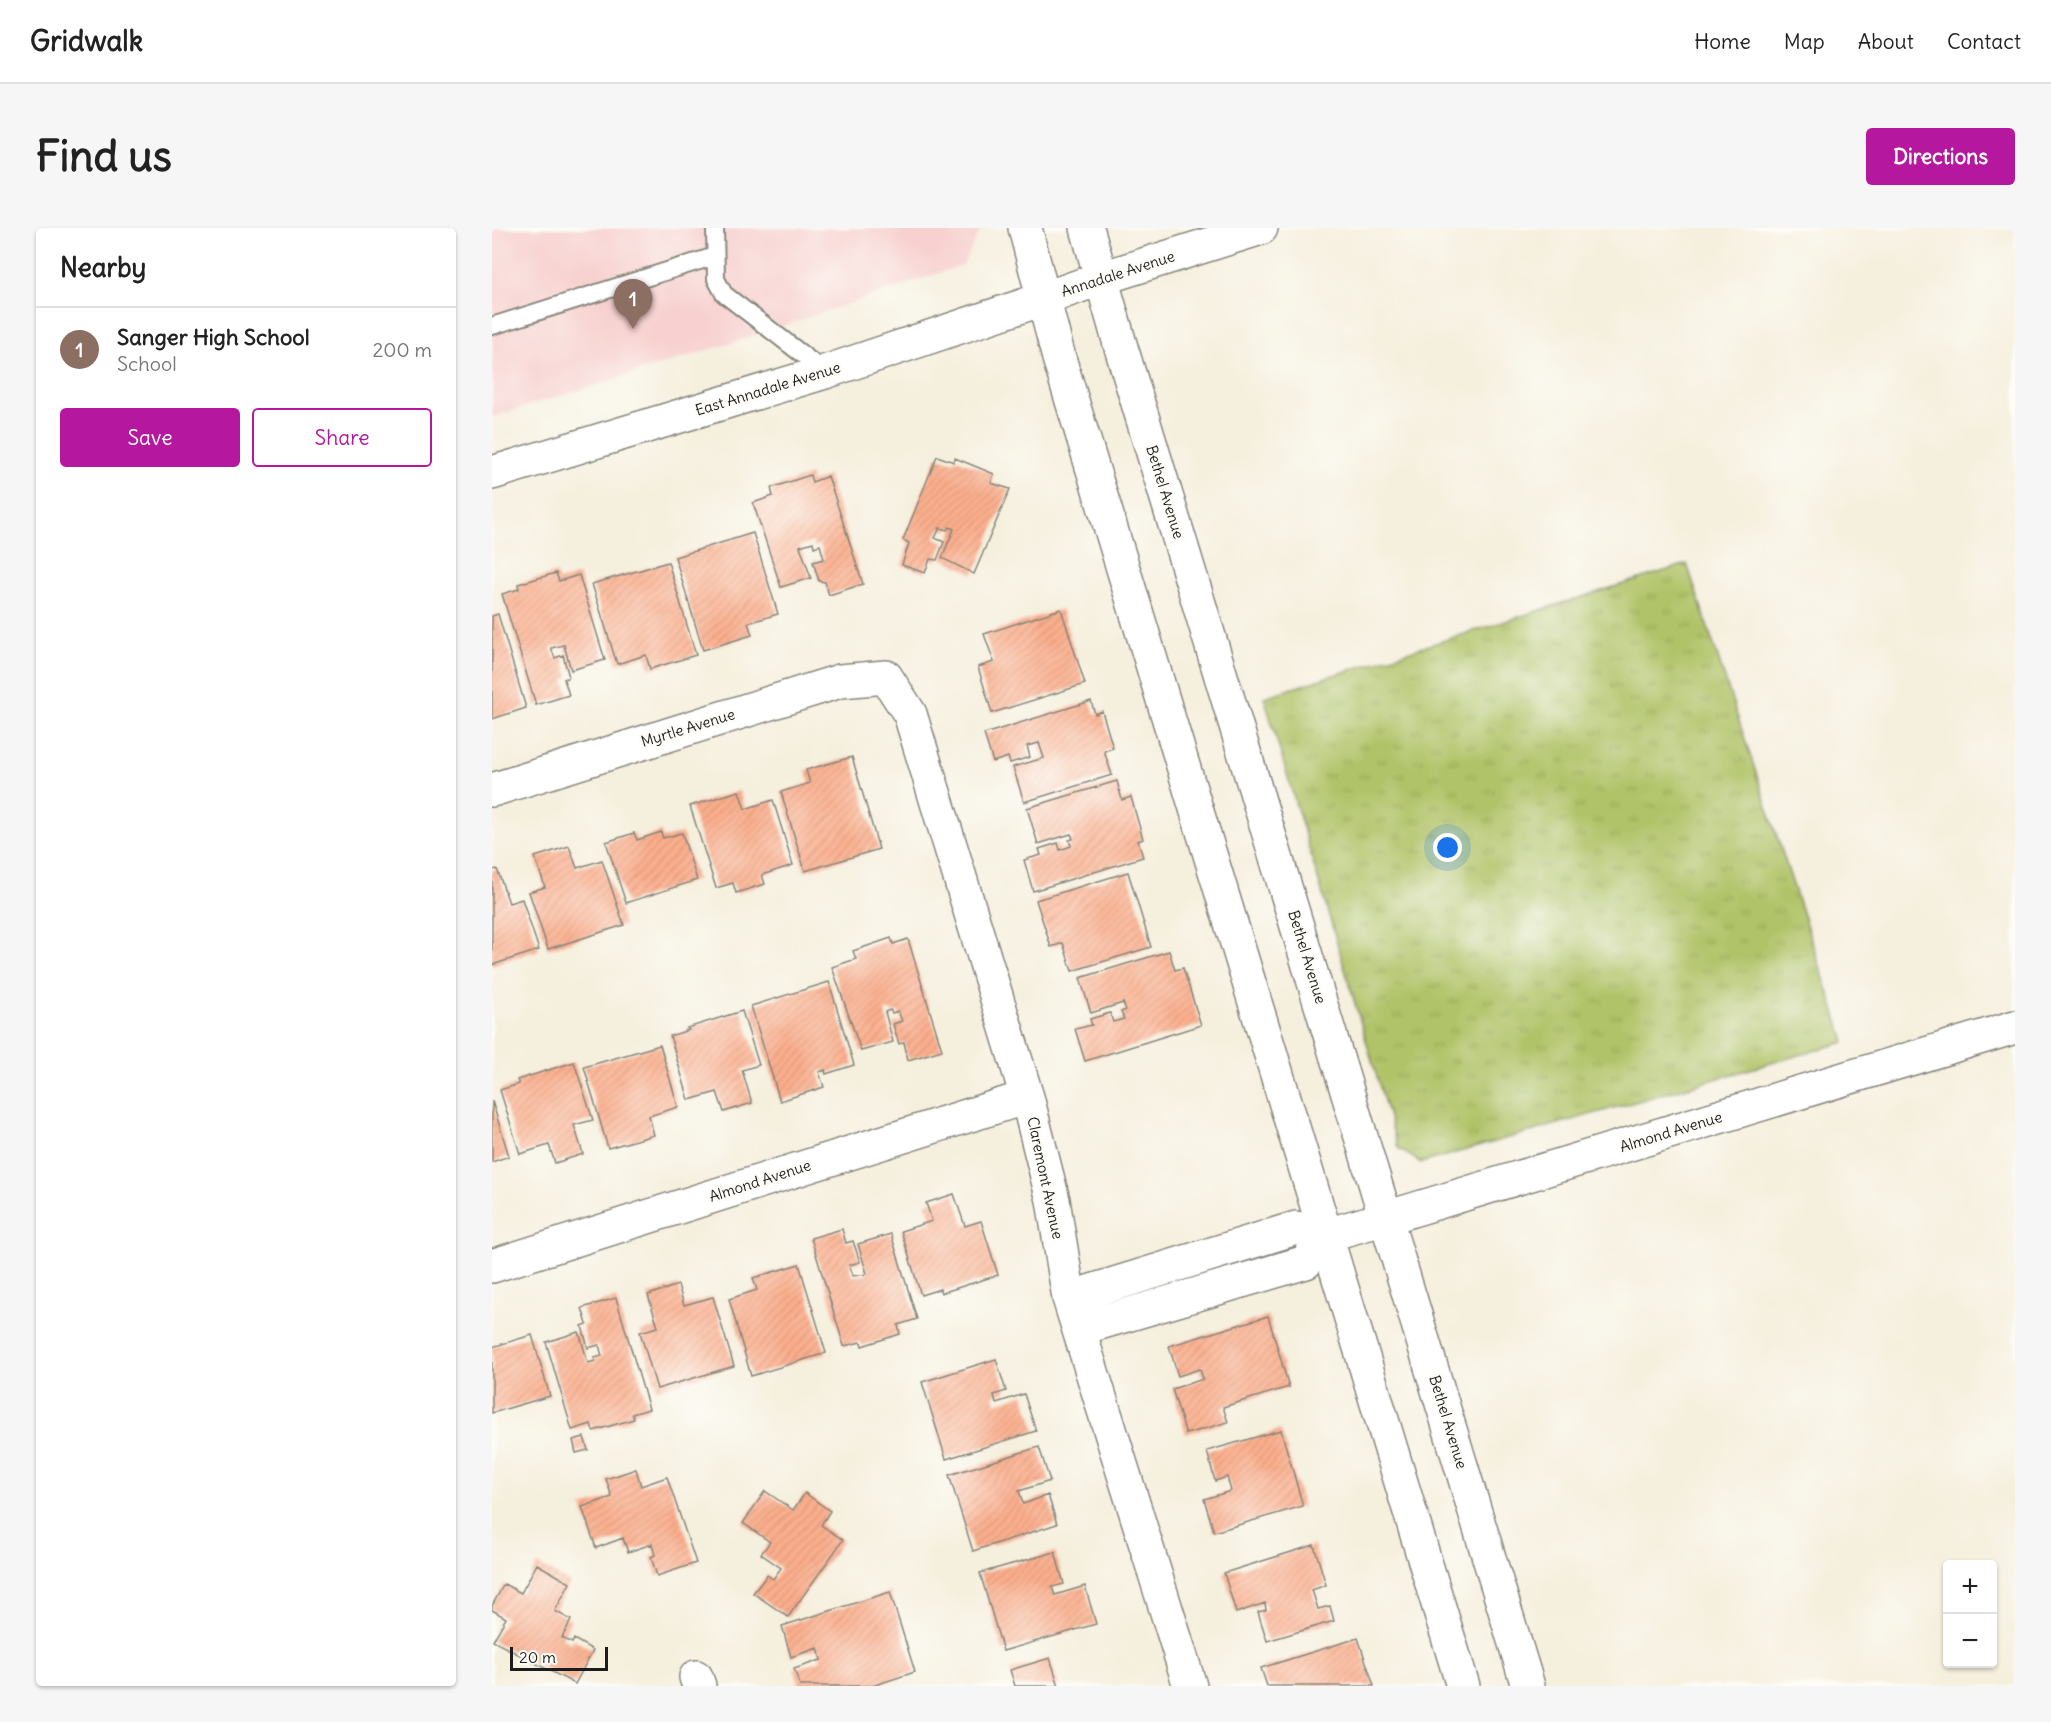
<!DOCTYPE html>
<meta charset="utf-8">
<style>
:root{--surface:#fff;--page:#f6f6f6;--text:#222;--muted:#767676;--line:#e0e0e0;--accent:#b5179e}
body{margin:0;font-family:Delius,sans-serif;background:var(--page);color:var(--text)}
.controls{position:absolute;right:18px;bottom:18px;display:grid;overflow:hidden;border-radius:6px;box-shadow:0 2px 4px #0004}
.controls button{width:54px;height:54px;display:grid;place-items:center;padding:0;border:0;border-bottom:2px solid var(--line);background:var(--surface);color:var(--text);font:30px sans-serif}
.scale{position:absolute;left:18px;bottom:15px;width:98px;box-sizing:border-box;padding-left:6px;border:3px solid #1c1c1c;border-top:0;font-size:16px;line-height:21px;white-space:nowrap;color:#1c1c1c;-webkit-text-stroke:4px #fdfcf7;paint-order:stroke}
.you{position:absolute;left:956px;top:620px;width:21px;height:21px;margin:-15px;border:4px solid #fff;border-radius:50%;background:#1a73e8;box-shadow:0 0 0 9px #1a73e833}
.badge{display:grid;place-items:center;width:39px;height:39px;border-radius:50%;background:var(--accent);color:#fff;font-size:20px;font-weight:700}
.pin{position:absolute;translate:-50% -50px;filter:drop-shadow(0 2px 3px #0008)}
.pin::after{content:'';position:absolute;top:32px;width:21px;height:18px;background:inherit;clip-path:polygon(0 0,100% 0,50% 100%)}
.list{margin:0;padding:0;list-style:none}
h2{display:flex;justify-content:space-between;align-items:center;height:78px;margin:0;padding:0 24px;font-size:26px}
h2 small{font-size:20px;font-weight:400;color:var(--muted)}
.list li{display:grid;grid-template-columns:39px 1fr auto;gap:18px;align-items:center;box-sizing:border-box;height:84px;padding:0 24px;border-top:2px solid var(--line)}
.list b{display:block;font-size:22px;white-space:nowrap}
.list p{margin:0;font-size:20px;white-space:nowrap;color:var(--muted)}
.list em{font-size:20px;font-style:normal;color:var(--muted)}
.actions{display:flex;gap:12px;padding:18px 24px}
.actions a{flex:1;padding:14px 0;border:2px solid var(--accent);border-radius:6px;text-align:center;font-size:21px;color:var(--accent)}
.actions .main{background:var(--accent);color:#fff}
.map{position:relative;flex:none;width:1523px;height:1458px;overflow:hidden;border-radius:6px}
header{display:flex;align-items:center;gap:36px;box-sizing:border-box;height:84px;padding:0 30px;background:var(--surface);border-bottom:2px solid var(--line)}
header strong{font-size:28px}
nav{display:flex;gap:33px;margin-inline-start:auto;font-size:21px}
.intro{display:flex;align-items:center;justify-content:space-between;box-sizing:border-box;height:144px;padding:0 36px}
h1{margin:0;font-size:42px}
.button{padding:15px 27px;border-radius:6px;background:var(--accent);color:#fff;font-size:21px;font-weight:700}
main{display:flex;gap:36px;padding:0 36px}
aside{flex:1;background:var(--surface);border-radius:6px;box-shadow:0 2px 4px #0004}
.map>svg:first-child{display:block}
.built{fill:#f7d0cf}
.grass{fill:url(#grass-tufts);stroke:#667042;stroke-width:1.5}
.building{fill:url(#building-hatch)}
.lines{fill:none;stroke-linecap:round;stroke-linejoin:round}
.service-casing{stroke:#88867c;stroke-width:20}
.minor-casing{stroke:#88867c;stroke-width:36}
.secondary-casing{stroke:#88867c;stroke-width:36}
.service{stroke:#fff;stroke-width:16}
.minor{stroke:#fff;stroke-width:33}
.secondary{stroke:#fff;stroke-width:33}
.labels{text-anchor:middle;stroke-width:6;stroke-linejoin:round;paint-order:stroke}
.street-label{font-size:15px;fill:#1c1c1c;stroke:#fdfcf7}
</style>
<header>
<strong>Gridwalk</strong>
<nav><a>Home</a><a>Map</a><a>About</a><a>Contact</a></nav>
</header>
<div class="intro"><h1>Find us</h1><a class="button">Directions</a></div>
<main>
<aside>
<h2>Nearby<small></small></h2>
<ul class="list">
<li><span class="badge" style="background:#8d6e63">1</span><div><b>Sanger High School</b><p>School</p></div><em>200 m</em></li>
</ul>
<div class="actions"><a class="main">Save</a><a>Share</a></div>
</aside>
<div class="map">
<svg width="1523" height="1458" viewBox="0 0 1523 1458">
<defs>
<pattern id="grass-tufts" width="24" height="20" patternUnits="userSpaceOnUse" patternTransform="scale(1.5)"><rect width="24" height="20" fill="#b0c367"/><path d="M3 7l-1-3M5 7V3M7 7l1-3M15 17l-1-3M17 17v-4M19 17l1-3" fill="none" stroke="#97a759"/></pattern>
<pattern id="building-hatch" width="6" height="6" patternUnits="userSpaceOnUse" patternTransform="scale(1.5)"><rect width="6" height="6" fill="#fcaf8d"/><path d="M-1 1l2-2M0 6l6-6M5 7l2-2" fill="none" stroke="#d79679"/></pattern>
</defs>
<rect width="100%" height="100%" fill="#fdfcf7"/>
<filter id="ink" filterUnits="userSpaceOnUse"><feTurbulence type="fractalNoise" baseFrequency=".0167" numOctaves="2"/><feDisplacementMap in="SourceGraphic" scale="12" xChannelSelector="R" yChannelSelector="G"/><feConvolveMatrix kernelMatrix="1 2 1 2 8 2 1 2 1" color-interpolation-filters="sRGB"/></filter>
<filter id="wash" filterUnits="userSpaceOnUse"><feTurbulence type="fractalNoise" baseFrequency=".008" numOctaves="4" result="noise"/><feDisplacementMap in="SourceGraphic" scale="24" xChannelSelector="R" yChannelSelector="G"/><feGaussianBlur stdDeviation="1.35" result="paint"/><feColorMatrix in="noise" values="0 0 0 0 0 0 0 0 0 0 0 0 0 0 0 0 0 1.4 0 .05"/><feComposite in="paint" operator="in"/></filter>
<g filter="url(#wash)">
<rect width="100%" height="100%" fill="#f5efdd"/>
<path class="built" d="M0 0H489L471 37 249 112 0 189Z"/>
<path class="grass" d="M1195 336 1353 814 929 935 906 920 772 469Z"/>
<g id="blocks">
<path class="building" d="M445 228 462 234 463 230 502 246 499 255 518 261 482 346 450 330 462 301 457 299 455 302 448 300 443 310 452 314 445 332 438 331 433 345 410 337 417 315 411 312Z
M318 247 320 254 336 248 371 356 337 367 333 354 327 353 321 334 332 331 328 317 322 319 321 314 308 318 319 350 289 359 261 275 281 268 279 260Z
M261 305 286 386 256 395 260 407 211 422 183 329Z
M176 334 204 427 158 441 154 427 125 436 100 356Z
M64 345 67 353 87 347 113 432 79 442 72 417 59 420 63 430 71 427 77 449 72 451 77 467 44 477 10 366 27 361 26 356Z
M569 381 593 456 500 485 486 439 502 434 492 406Z
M6 386 34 480 0 491V388Z
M599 473 603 486 610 483 621 520 612 523 620 547 532 574 521 539 552 530 547 515 535 518 538 529 518 535 516 529 501 534 492 506Z
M360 529 387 621 313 643 289 564 318 555 314 542Z
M625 553 630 572 639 569 651 611 646 613 651 629 541 663 532 632 549 627 547 621 566 615 568 622 579 618 577 612 581 611 579 606 546 616 535 580Z
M247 563 253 581 281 572 301 637 270 647 273 656 244 665 241 655 224 660 198 578Z
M169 604 171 610 190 605 205 652 134 675 114 614 142 605 145 612Z
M77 618 85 640 110 632 132 697 56 721 37 664 53 659 43 629Z
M5 641 17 675 30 671 47 722 0 737V642Z
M636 644 659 719 580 743 571 715 559 719 544 672Z
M399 710 401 716 416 711 450 822 416 832 412 814 407 816 401 796 410 793 406 783 400 785 398 782 393 784 401 814 369 823 340 739 364 731 361 723Z
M677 723 683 742 691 740 709 797 593 833 583 801 600 797 598 791 618 785 621 794 632 791 629 784 634 782 631 775 599 785 588 750Z
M337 754 362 837 334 846 333 842 327 844 332 859 288 873 259 778Z
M250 783 267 837 250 842 260 875 232 884 225 864 197 872 178 808 197 802 195 800Z
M168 817 186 879 157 888 162 907 116 920 92 839Z
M82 834 101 892 82 897 91 926 63 935 57 917 28 926 8 862 27 856 25 852Z
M0 873 17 928 0 934Z
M462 966 473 998 489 993 506 1047 449 1065 448 1061 429 1067 409 1003 440 993 434 975Z
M350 1001 354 1015 361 1013 368 1034 357 1037 361 1048 375 1046 366 1016 399 1006 425 1091 406 1097 408 1106 370 1118 369 1114 352 1118 319 1010Z
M307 1036 334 1125 259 1148 237 1071 265 1062 261 1050Z
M186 1057 192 1077 221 1069 242 1138 165 1161 148 1104 166 1099 156 1067Z
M124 1070 157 1181 140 1186 142 1191 101 1203 99 1196 80 1202 54 1114 87 1104 96 1135 103 1133 102 1130 110 1128 107 1117 96 1120 90 1098 95 1096 90 1080Z
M776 1088 797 1159 731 1179 736 1194 694 1206 680 1161 711 1151 708 1141 686 1148 677 1118Z
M40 1107 58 1168 0 1185V1119Z
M504 1131 514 1163 502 1167 504 1175 532 1166 544 1203 454 1231 430 1154Z
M789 1202 811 1278 722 1304 712 1271 739 1263 735 1249 723 1253 715 1223Z
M92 1209 96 1222 84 1225 81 1212Z
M547 1219 558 1253 527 1263 531 1276 556 1267 565 1296 481 1323 457 1247Z
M144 1241 149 1258 175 1249 204 1335 165 1348 159 1329 163 1327 160 1316 136 1324 131 1310 104 1320 90 1279 120 1269 114 1251Z
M273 1263 301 1282 313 1265 338 1283 329 1297 351 1312 296 1389 261 1365 275 1347 281 1351 289 1340 269 1326 278 1314 251 1295Z
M822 1317 834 1357 820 1362 826 1381 838 1378 842 1393 775 1413 766 1384 774 1382 773 1375 744 1385 732 1345Z
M563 1324 572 1356 560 1359 563 1367 593 1358 604 1396 511 1423 488 1345Z
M45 1336 78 1355 63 1383 79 1392 70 1410 80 1415 82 1411 101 1422 83 1456 1 1413 14 1390 0 1382V1378L12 1356 29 1365Z
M398 1364 423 1444 380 1458H308L302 1441 329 1432 326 1420 299 1429 290 1398Z
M866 1410 882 1458H775L769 1440Z
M558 1430 567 1458H523L518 1442Z"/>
</g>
</g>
<g filter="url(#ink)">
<use href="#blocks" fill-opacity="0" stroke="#88867c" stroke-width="1.5"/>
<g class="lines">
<g class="service-casing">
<path id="service" d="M223 0 224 51 232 66 333 144
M0 98 223 28"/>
</g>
<g class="minor-casing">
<path id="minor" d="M0 245 333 144 551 71 610 50 769 0
M0 562 348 453 394 449 418 486 535 869 561 972 577 1070 698 1458
M0 1038 535 869
M577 1070 804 1000 834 1007 894 990 1523 799
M587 1101 814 1034 834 1007
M204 1449 207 1458"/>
</g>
<g class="secondary-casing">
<path id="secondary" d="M533 0 567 130 971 1458
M595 0 628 116 1036 1458"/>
</g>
<use href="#service" class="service"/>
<use href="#minor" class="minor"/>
<use href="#secondary" class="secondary"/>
</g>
</g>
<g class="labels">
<g class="street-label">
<text transform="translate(626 46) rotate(-18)" y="5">Annadale Avenue</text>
<text transform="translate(276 161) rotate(-17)" y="5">East Annadale Avenue</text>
<text transform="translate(673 264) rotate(73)" y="5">Bethel Avenue</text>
<text transform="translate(196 500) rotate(-17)" y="5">Myrtle Avenue</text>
<text transform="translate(815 729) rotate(73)" y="5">Bethel Avenue</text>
<text transform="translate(1179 904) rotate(-17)" y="5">Almond Avenue</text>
<text transform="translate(553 950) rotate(78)" y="5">Claremont Avenue</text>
<text transform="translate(268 953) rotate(-18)" y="5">Almond Avenue</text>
<text transform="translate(956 1194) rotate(73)" y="5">Bethel Avenue</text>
</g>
</g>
</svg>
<div class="controls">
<button>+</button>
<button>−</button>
</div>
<div class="scale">20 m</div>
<div class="you"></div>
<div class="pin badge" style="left:141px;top:101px;background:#8d6e63">1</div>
</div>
</main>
